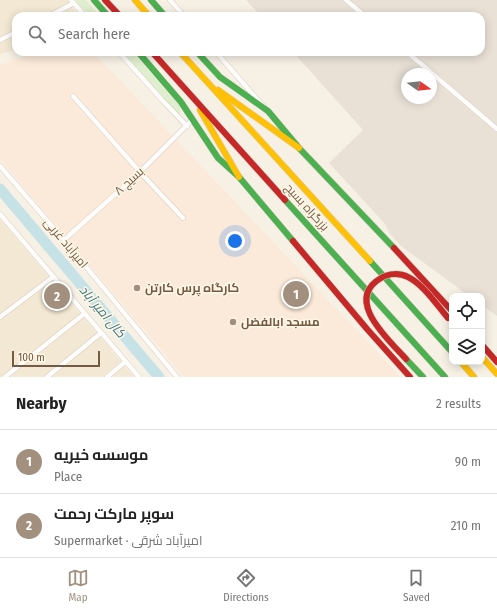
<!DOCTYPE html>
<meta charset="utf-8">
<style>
:root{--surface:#fff;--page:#f6f6f6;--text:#222;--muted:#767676;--line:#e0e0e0;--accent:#a28f7d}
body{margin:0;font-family:"Fira Sans Condensed",Cairo,sans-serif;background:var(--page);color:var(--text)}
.controls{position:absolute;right:12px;bottom:12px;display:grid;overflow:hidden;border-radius:8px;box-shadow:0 2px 10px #0003}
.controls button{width:36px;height:36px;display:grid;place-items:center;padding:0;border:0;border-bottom:1px solid var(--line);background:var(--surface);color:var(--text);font:20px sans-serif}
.compass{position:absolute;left:401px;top:68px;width:36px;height:36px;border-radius:50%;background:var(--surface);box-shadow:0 2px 10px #0003;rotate:104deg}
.scale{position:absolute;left:12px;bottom:10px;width:88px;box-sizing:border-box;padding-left:4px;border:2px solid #745a45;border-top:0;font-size:11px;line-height:14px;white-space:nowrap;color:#745a45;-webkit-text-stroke:3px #fff7e5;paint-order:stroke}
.you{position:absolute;left:235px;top:241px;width:14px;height:14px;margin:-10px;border:3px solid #fff;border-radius:50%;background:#1a73e8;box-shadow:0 0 0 6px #1a73e833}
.badge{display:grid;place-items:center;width:26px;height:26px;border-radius:50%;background:var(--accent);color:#fff;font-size:13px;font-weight:700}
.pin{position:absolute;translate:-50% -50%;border:2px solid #fff;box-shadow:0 1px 4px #0006}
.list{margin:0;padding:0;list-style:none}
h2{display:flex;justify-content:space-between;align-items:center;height:52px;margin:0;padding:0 16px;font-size:17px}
h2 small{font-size:13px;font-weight:400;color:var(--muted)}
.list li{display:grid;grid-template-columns:26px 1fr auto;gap:12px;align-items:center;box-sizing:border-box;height:64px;padding:0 16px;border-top:1px solid var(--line)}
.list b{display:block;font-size:15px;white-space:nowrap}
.list p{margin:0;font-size:13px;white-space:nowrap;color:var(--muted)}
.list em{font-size:13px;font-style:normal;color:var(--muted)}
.icon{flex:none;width:22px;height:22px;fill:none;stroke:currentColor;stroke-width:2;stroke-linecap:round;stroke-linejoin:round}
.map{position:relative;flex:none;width:497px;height:377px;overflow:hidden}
.search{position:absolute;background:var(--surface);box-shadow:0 2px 10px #0003;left:12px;right:12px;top:12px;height:44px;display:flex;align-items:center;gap:10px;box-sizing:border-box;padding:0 14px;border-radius:12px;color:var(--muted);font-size:15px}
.sheet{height:180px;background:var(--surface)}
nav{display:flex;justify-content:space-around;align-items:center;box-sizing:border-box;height:56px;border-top:1px solid var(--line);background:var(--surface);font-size:11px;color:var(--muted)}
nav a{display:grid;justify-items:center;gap:2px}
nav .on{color:var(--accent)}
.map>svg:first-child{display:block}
.residential{fill:#f3e8d4}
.commercial{fill:#fbe9d9}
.industrial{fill:#e9e1d6;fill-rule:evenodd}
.green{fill:#dfeece}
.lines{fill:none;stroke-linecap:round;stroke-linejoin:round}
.river{stroke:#c7e2e7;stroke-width:11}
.street-casing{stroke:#d6ccc1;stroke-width:5.5}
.fast-casing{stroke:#d6cdc2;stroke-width:7}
.slow-casing{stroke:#d6cdc2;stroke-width:7}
.jam-casing{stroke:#d6cdc2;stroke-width:7}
.street{stroke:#fefdfb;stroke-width:4.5}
.fast{stroke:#4caf50;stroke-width:6}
.slow{stroke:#ffc107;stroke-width:6}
.jam{stroke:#c62828;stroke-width:6}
.jam-bridge-casing{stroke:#d6cdc2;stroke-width:7;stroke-linecap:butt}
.jam-bridge{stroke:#c62828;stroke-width:6}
.poi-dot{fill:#a28f7d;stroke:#fff7e5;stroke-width:1.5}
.labels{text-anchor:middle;stroke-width:3;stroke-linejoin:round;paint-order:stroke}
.street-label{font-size:12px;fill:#745a45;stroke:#fff7e5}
.poi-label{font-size:12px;font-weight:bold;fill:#745a45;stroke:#fff7e5;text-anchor:start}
.water-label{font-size:13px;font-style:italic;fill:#3d778a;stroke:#fff7e5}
</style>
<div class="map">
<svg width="497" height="377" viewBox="0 0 497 377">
<rect width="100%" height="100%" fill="#f7f1e5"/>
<path class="residential" d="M0 0H67L78 16H16V50L0 54Z
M0 219 134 377H0Z"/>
<path class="commercial" d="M37 52H93L401 377H184L0 159V65Z"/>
<path class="industrial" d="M246 0H497V316L482 305V296H469L401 246 390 234 385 224 329 163 363 130 293 52H481V16H261ZM407 74H431V98H407Z"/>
<path class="green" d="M75 0H86L100 16H90Z
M122 52H132L178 104 180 107V116Z"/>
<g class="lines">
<path class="river" d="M0 189 159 377"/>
<g class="street-casing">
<path id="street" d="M71 0 85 16
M170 0 184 16
M346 0 365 16
M49 16 74 3
M0 40 16 32
M119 52 162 100 187 126
M216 52 264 107
M407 52 497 129
M73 96 140 172 183 218
M0 166 64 240 177 377
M0 214 139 377
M64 240 140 172 192 120
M0 317 53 277
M5 377 84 314
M47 377 101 333
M107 377 125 362"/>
</g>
<g class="fast-casing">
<path id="fast" d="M94 0 108 16
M151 0 165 16
M138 52 181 102 218 158 239 177 293 241
M197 52 220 77 268 111 299 148 394 248
M285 200 445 377
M370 261 452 352
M406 359 423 377"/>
</g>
<g class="slow-casing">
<path id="slow" d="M135 0 149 16
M180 52 370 261
M218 90 299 148
M200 110 239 177
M482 357 497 374
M461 362 474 377"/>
</g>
<g class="jam-casing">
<path id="jam" d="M105 0 120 16
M152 52 285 200
M293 241 367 329 410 377
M394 248 452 311
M482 345 497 362"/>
</g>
<use href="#street" class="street"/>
<use href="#fast" class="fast"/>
<use href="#slow" class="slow"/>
<use href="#jam" class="jam"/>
<g class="jam-bridge-casing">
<path id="jam-bridge" d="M406 359C389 340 343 300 381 278 389 273 400 273 408 277 424 285 436 304 448 318"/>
</g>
<use href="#jam-bridge" class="jam-bridge"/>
</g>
<g class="poi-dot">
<circle cx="137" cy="288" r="4"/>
<circle cx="233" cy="322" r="4"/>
</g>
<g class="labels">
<g class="street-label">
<text transform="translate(129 181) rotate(-42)" y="4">بسیج ۸</text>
<text transform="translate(307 207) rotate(48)" y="4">بزرگراه بسیج</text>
<text transform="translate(66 243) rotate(50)" y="4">امیرآباد غربی</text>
</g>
<g class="poi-label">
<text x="145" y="292">کارگاه پرس کارتن</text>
<text x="241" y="326">مسجد ابالفضل</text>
</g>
<g class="water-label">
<text transform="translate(103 311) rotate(50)" y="5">کال امیر آباد</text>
</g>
</g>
</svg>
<div class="controls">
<button><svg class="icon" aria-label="locate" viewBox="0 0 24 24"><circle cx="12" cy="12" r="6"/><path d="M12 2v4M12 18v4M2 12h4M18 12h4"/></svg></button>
<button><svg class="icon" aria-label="layers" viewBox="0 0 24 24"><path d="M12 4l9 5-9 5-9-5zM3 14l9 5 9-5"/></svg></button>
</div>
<svg class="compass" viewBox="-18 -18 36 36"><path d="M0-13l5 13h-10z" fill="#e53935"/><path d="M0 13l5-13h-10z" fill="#767676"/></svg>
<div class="scale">100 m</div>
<div class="you"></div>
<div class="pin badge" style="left:296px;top:294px">1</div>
<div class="pin badge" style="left:57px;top:296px">2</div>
<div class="search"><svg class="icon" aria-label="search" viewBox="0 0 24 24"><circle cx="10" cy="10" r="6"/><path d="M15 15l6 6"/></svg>Search here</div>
</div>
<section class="sheet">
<h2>Nearby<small>2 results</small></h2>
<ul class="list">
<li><span class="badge">1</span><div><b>موسسه خیریه</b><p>Place</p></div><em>90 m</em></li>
<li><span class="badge">2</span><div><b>سوپر مارکت رحمت</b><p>Supermarket · امیرآباد شرقی</p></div><em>210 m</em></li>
</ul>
</section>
<nav>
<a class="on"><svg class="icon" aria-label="map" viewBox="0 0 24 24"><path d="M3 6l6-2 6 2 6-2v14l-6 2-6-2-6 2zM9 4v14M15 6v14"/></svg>Map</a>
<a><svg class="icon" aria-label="directions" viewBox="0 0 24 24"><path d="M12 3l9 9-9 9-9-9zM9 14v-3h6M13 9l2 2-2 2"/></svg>Directions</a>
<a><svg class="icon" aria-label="saved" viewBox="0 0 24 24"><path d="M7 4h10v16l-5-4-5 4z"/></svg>Saved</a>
</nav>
